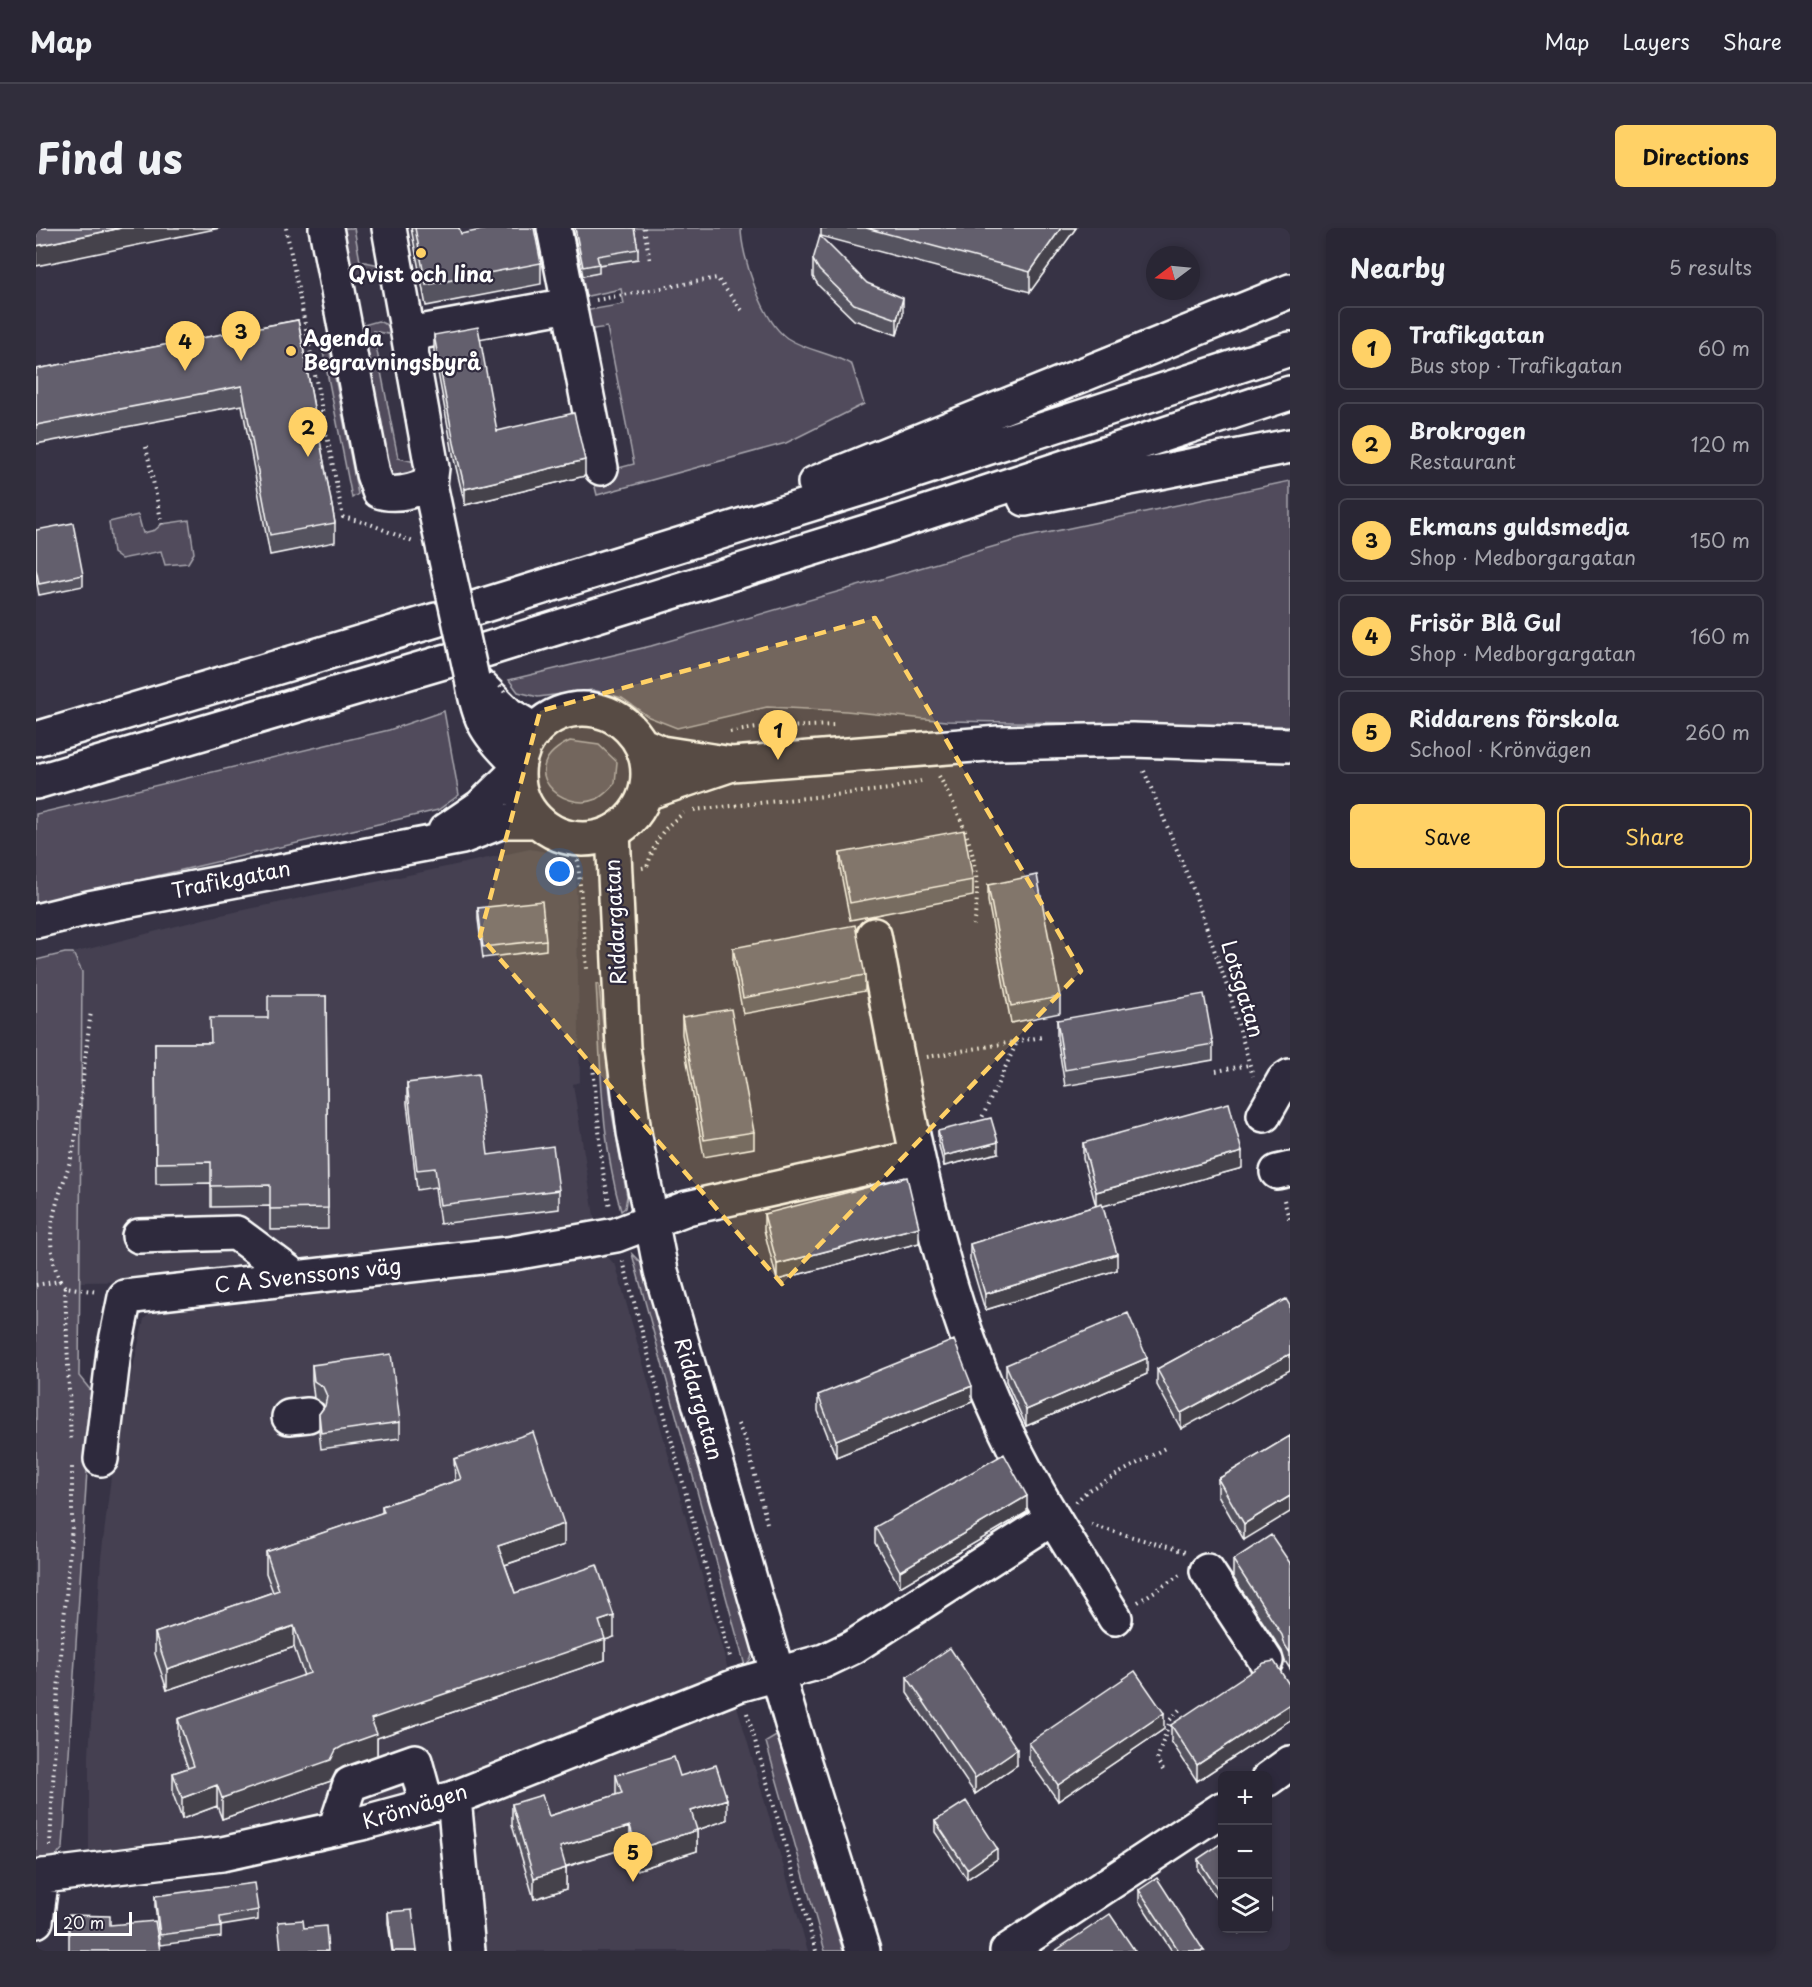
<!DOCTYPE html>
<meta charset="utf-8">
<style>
:root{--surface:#292634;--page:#312e3c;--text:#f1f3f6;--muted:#a5a5ac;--line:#45434f;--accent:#ffd166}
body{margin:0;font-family:"Playpen Sans",sans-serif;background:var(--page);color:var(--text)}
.controls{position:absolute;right:18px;bottom:18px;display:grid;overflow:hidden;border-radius:9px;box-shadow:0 3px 9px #0003}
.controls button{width:54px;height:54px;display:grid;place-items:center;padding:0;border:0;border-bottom:2px solid var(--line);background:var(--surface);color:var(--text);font:30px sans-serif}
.compass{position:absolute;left:1110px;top:18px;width:54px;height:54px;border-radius:50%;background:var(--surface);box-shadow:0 3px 9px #0003;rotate:254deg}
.scale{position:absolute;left:18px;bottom:15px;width:78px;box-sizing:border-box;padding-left:6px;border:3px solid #fff;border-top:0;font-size:16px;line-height:21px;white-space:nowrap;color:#fff;-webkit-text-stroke:4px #2f2a3d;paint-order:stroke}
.you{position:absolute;left:524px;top:644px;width:21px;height:21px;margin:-15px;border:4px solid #fff;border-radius:50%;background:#1a73e8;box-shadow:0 0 0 9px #1a73e833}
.badge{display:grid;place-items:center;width:39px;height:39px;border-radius:50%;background:var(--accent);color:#111;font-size:20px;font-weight:700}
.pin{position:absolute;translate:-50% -50px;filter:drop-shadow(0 2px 3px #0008)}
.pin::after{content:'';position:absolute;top:32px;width:21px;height:18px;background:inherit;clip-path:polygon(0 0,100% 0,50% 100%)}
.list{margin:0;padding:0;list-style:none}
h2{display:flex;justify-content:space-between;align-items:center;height:78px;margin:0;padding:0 24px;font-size:26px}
h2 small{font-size:20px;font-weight:400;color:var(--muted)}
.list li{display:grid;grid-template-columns:39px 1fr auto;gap:18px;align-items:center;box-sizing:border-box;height:84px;margin:0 12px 12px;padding:0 12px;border:2px solid var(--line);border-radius:9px}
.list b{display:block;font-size:22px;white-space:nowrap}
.list p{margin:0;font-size:20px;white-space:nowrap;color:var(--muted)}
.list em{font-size:20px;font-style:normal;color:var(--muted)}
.actions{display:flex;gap:12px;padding:18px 24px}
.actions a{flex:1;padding:14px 0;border:2px solid var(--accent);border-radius:9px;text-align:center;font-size:21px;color:var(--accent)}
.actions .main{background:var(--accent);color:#111}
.icon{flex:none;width:33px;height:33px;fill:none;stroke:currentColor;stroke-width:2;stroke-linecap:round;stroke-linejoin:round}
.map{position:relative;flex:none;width:1254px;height:1723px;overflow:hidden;border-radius:9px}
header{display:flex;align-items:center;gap:36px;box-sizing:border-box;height:84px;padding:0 30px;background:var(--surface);border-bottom:2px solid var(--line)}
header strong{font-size:28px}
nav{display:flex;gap:33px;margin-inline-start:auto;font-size:21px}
.intro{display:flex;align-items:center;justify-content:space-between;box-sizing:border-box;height:144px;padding:0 36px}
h1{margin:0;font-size:42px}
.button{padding:15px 27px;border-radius:9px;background:var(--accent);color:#111;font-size:21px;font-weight:700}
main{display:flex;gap:36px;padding:0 36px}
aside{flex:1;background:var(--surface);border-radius:9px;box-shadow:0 3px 9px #0003}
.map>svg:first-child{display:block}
.built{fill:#444051}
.green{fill:#514c5c;stroke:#a8a6ae;stroke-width:1.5}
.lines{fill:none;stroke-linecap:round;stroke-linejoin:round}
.minor-casing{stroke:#fff;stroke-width:38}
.major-casing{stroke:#fff;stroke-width:38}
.highway-casing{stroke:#fff;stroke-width:38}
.path{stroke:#fff;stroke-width:4;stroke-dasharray:1.5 4.5;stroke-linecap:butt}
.minor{stroke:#2f2a3d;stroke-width:33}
.major{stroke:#2f2a3d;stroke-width:33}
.highway{stroke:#2f2a3d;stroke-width:33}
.minor-bridge-casing{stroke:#fff;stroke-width:38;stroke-linecap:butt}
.path-bridge{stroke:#fff;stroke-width:4;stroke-dasharray:1.5 4.5;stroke-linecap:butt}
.minor-bridge{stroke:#2f2a3d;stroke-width:33}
.wall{fill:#55525e;stroke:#fff;stroke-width:1.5}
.shaded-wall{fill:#45424c;stroke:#fff;stroke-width:1.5}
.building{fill:#635f6d;stroke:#fff;stroke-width:1.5}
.marked{fill:#ffd166;fill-opacity:0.2;stroke:#ffd166;stroke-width:4.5;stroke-dasharray:12 8;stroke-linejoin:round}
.poi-dot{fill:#ffd166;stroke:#2f2a3d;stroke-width:2}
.labels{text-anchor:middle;stroke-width:4.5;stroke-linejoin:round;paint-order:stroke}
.poi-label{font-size:21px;font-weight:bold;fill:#fff;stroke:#2f2a3d}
.street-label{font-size:21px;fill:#fff;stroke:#2f2a3d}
</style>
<header>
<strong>Map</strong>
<nav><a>Map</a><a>Layers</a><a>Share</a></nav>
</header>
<div class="intro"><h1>Find us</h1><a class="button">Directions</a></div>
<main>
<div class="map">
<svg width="1254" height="1723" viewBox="0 0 1254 1723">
<rect width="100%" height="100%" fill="#373345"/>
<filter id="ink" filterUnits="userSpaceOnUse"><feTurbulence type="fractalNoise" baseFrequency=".0167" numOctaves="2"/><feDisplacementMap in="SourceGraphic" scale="12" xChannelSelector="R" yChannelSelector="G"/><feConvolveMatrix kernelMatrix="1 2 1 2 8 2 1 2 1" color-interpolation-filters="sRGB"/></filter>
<g filter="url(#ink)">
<path class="built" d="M494 621 517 625 530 631 540 643 544 854 537 856 560 1000 141 1053 44 1054 46 744 37 725 171 690Z
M570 1027 580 1038 694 1449 470 1543 186 1618 53 1628V1527L65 1330 78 1224 108 1091 119 1080Z
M699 1471 772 1723H447L436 1593 448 1576Z"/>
<path class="green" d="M305 0H318L324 33 344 37C338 49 329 52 316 49L312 42Z
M554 0H705C705 28 727 94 751 110 771 123 796 125 816 137L828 176 750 215 561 267 556 247 598 236 571 99 551 102 548 83 588 76 585 61 547 69 543 49 563 45Z
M342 93 356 99 357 107 337 103 362 230 383 235C376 245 371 248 359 248L351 242 324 98Z
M285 114H292L322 266 316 270Z
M1254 253V498L910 493 810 483 731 479 641 500 613 489 586 470 557 462 502 469 482 464 473 452 615 418 987 310Z
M102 287 107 305 119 302 126 296 153 292 158 325 152 335 129 337 125 323 85 331 77 325 73 294Z
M408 483 423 567 402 582 0 676V586L353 502Z
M534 513 563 517 581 534 579 555C574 561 568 567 561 571 527 586 476 540 534 513Z
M29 725H37L46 744 43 1148 56 1164 27 1620 17 1632 0 1634V732Z
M560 756 563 757 576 885 591 968 589 980 585 983C564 911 565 831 560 756Z
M596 1026 608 1038 718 1418 715 1431 709 1438Z
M742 1507 744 1509 807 1723H789L730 1514Z"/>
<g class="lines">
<g class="minor-casing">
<path id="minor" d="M290 0 337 246 343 263C359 269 378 263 394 256L408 323
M353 0 396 240 394 256
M518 0 565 240
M373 106 533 77
M436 450C443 495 451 504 482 536
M436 450 472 486 498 502
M577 604 587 819 598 904 625 1043 756 1496 827 1723
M838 707C869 866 893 1028 958 1177 990 1252 1036 1320 1079 1390
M1228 887 1248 852 1254 848
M1241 944 1254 941
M103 1008 200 1005 259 1049
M253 1189 272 1187
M65 1231 78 1123 89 1069 472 1026 580 1007 651 980 881 929
M1171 1343 1230 1433
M1232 1551 1254 1535
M418 1570 432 1723
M299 1601 314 1556 379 1533 391 1577
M0 1649 186 1626 326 1595 418 1570 702 1457 788 1433 817 1419 1017 1290
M0 1693 6 1648
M971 1723 1186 1581"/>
</g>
<g class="major-casing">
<path id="major" d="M482 546a65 65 0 1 1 130 0a65 65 0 1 1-130 0Z
M605 516 625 525 696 536 963 515 1096 512 1254 517
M610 565 693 537
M409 603 444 579 481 543
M0 693 53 680 426 609 467 593H502"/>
</g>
<g class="highway-casing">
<path id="highway" d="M779 255 1254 63
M989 271 1254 218
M439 380 843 255 1254 121
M449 422 849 298 1254 165
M0 511 400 392
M0 554 411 433"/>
</g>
<path class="path" d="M250 0 307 289 334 296 377 314
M608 0 614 33
M560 72 681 50 708 85
M110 219 126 296
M514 477 554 474 593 490
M694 504 721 500 800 497
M1108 543 1156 658 1193 764 1217 848
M903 548C929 595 950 643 937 697
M658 582 854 561 885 553
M519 614 534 620 542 633 551 741
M606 640 611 639C620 612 624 602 648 585
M891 829 1006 809
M557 838 567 944 574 979
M1180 843 1213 837
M944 894 981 814
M1248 972 1254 994
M587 1033 694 1429
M24 1053C0 995 31 963 40 907 46 867 49 825 55 784
M0 1057 24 1053 29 1059 62 1064
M29 1059 35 1214
M702 1196 711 1216 731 1295
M1040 1274 1051 1263 1131 1219
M1055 1297 1149 1324
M1102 1374 1144 1347
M711 1485 780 1723
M1127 1542 1121 1532 1134 1492 1144 1481
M14 1618 21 1474 36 1298V1239"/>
<use href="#minor" class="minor"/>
<use href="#major" class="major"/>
<use href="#highway" class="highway"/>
<g class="minor-bridge-casing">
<path id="minor-bridge" d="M408 323 436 450"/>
</g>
<path class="path-bridge" d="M464 458 470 466"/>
<use href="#minor-bridge" class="minor-bridge"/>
</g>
<path class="wall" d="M375 0H423L425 6 505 35V56L390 78Z
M537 0H598L602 21V31L563 37V45L547 48Z
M785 0H1040L994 64 785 8Z
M777 32 867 86 861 107 818 92 783 58 777 49Z
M262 92 299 295V314L234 327 206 177 0 216V141Z
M398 107 461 203 549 248 429 277 418 231 398 123Z
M0 302 47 347V358L3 367 0 351Z
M804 625 937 652V668L814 692 804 641Z
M952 657 1024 769V785L975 795 952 673Z
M442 680 510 712V722L447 730 442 691Z
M697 720 829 747V763L707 786 697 736Z
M290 768 292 1001 234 1002V978L175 979V955L120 956 119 815H174L232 790Z
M646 789 718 904V920L668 929 646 806Z
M1021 792 1177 816V832L1029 858 1021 809Z
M371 855 452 927 523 962V981L404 996 399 959 381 962 371 875Z
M902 903 962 925 908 938 902 914Z
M1047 915 1206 940 1067 978 1081 1042 949 1082 934 1032V1016L1060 978 1047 931Z
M728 986 883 1015 741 1052 728 1002Z
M1250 1071 1145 1201 1121 1157V1141Z
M276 1137 364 1194V1210L285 1221 283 1202V1186L288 1179 287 1176 278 1170 276 1153Z
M970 1137 1111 1146 990 1198 970 1153Z
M782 1167 936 1174 800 1229 782 1183Z
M1254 1208 1208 1312 1182 1267V1251Z
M418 1231 528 1317 469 1337 479 1365 578 1409 569 1412V1432L341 1510V1527L307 1539 300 1543 295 1553 186 1591 181 1578 146 1591 137 1566V1545L152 1540 142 1512V1491L268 1448 258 1419 131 1462 119 1426V1405L237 1364 230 1345V1324L346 1285V1278L419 1253Z
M991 1284 864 1359 839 1315V1299Z
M1197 1332 1254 1335V1441L1249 1433 1246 1423 1197 1349Z
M871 1449 981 1537 939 1566 871 1465Z
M1254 1458V1492L1161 1553 1135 1513V1497Z
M1128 1501 1022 1573 993 1532V1515Z
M580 1547 644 1548 691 1592 661 1602V1623L601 1642 594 1619 530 1639V1661L498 1671 476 1597V1576L513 1588 580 1567Z
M899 1593 961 1631 931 1651 899 1604Z
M1186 1615V1679L1162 1642V1631Z
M1103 1662 1168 1723H1136L1103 1673Z
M119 1668 222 1682V1692L185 1698V1709L124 1717 119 1678Z
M352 1684 381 1723H356L352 1695Z"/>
<path class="shaded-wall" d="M85 0H184L0 38V18Z
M1025 0H1040L994 64V44Z
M867 70V86L861 107V91Z
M549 232V248L429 277V261Z
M962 914V925L908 938V928Z
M1206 924V940L1060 980V964Z
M883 999V1015L741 1052V1036Z
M1081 1026V1042L949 1082V1066Z
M1254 1126V1142L1145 1201V1185Z
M1111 1130V1146L990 1198V1182Z
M936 1158V1174L800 1229V1212Z
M991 1268V1284L864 1359V1343Z
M1254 1268V1284L1208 1312V1296Z
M528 1296V1317L462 1339V1318Z
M578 1388V1409L569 1412V1432L341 1510V1527L307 1539 300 1543 295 1553 186 1591V1570L300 1522 335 1491 563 1393Z
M258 1398V1419L131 1462V1441Z
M1254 1476V1492L1161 1553V1537Z
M1128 1485V1501L1022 1573V1557Z
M981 1521V1537L939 1566V1550Z
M181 1557V1578L146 1591V1570Z
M691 1571V1592L655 1604V1583Z
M594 1598V1619L524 1640V1619Z
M661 1602V1623L601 1642V1621Z
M961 1620V1631L931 1651V1641Z
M530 1640V1661L498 1671V1650Z
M1235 1672V1683L1232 1686V1675Z
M1203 1701H1209L1203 1705Z"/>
<path class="building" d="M0 0H85L0 18Z
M379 0H423L425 6 456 0H498L505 35 390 57Z
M539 0H598L602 21 561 28 563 36 547 39Z
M830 0H1025L994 44Z
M784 8 831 55 867 70 861 91 818 76 783 42 777 32Z
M262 92 299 295 234 307 206 158 0 197V141Z
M442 99 461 203 538 185 549 232 429 261 418 215 398 107Z
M37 295 47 347 3 356 0 341V302Z
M928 602 937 652 814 675 804 625Z
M1001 647 1024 769 975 778 952 657Z
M506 673 510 712 447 719 442 680Z
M819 697 829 747 707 770 697 720Z
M1168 766 1177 816 1029 842 1021 792Z
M232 768H290L292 980 234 981V957L175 958V934L120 935 119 815H175L174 790H232Z
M695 781 718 904 668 912 646 789Z
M442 846 452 927 517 918 523 962 404 977 399 940 381 942 371 855Z
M1193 875 1206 924 1060 964 1047 915Z
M955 890 962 914 908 928 902 903Z
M871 949 883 999 741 1036 728 986Z
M1066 976 1081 1026 949 1066 934 1016Z
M1250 1071 1254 1078V1126L1145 1185 1121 1141Z
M1092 1085 1111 1130 990 1182 970 1137Z
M918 1112 936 1158 800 1212 782 1167Z
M355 1126 364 1194 285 1205 283 1186 289 1178 291 1168 287 1159 278 1153 276 1137Z
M497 1204 528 1296 462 1318 479 1365 561 1337 578 1388 563 1393 569 1411 335 1491 341 1506 307 1518 300 1522 295 1532 186 1570 181 1557 146 1570 137 1545 158 1538 142 1491 274 1445 258 1398 131 1441 119 1405 243 1362 230 1324 348 1284 346 1278 425 1251 418 1231Z
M1254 1208V1268L1208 1296 1182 1251Z
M968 1226 991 1268 864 1343 839 1299Z
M1235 1307 1254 1335V1425L1249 1417 1246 1407 1197 1332Z
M914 1420 981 1521 939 1550 871 1449Z
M1238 1433 1254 1458V1476L1161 1537 1135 1497 1228 1435Z
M1099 1443 1128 1485 1022 1557 993 1515Z
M638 1529 644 1548 680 1537 691 1571 655 1583 661 1602 601 1621 594 1598 524 1619 530 1640 498 1650 476 1576 506 1567 513 1588 586 1565 580 1547Z
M930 1573 961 1620 931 1641 899 1593Z
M1186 1615V1668L1162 1631Z
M1121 1650 1168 1723H1143L1103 1662Z
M218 1655 222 1682 184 1689 185 1699 124 1707 119 1668Z
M1232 1666 1235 1672 1232 1675Z
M376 1682 381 1723H357L352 1684Z
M1074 1686 1099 1723H1019Z
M33 1687 74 1688V1697L119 1693 124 1723H33Z
M267 1692 268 1700 290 1698 292 1723H245L242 1694Z"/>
</g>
<path class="marked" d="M839 390 1045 743 746 1056 444 708 504 483Z"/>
<g class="poi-dot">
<circle cx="385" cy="25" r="6"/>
<circle cx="255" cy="123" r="6"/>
</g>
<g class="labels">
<g class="poi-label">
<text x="385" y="54">Qvist och lina</text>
<text x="267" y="118" text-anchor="start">Agenda<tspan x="267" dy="24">Begravningsbyrå</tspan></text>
</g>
<g class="street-label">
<text transform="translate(195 652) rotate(-11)" y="7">Trafikgatan</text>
<text transform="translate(580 694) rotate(-93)" y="7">Riddargatan</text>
<text transform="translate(1206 761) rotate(73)" y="7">Lotsgatan</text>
<text transform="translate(272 1048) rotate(-6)" y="7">C A Svenssons väg</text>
<text transform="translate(662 1171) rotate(74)" y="7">Riddargatan</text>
<text transform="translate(379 1579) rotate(-17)" y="7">Krönvägen</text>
</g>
</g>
</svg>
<div class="controls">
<button>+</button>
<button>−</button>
<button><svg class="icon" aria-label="layers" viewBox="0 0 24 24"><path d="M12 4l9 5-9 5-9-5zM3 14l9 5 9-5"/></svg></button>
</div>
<svg class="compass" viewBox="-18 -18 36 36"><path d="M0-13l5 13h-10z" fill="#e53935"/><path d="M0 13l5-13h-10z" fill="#a5a5ac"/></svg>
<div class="scale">20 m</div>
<div class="you"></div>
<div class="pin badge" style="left:742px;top:532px">1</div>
<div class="pin badge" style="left:272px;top:229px">2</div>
<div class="pin badge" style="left:205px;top:133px">3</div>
<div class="pin badge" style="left:149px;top:143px">4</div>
<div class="pin badge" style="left:597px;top:1654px">5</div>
</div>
<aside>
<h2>Nearby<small>5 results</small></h2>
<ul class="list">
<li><span class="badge">1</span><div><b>Trafikgatan</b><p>Bus stop · Trafikgatan</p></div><em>60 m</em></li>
<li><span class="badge">2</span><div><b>Brokrogen</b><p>Restaurant</p></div><em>120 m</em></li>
<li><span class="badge">3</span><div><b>Ekmans guldsmedja</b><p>Shop · Medborgargatan</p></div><em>150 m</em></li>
<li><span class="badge">4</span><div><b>Frisör Blå Gul</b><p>Shop · Medborgargatan</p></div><em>160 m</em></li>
<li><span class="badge">5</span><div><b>Riddarens förskola</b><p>School · Krönvägen</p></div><em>260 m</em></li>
</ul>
<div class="actions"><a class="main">Save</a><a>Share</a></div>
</aside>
</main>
